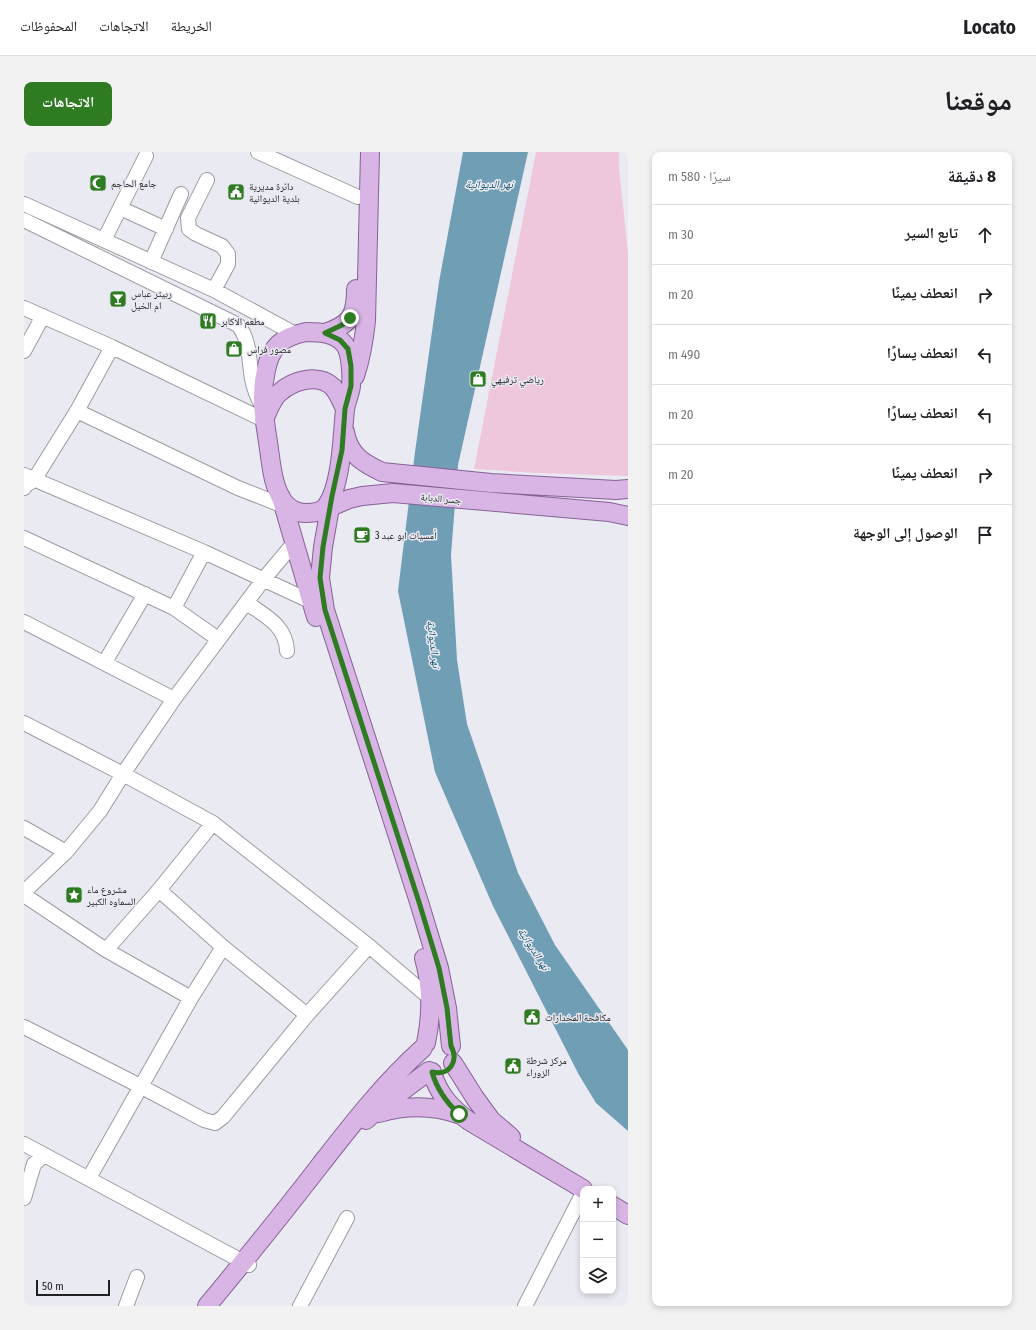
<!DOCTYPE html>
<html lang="ar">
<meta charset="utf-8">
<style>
:root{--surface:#fff;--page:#f2f2f2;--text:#202124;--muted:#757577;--line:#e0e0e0;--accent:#2e7b22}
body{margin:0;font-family:"Fira Sans Condensed","Noto Naskh Arabic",sans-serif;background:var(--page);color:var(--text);direction:rtl}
.controls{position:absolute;right:12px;bottom:12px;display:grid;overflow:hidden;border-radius:8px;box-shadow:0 2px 6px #0003}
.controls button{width:36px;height:36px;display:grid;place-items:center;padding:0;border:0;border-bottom:1px solid var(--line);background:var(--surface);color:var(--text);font:20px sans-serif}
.scale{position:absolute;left:12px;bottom:10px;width:74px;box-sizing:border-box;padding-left:4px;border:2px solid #212124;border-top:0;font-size:11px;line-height:14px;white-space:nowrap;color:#212124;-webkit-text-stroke:3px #eaeaf3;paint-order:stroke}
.stop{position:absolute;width:12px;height:12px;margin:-9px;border:3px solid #2e7b22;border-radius:50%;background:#fff}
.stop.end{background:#2e7b22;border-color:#fff;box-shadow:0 1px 4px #0008}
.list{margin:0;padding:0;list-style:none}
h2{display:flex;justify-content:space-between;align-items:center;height:52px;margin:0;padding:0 16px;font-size:17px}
h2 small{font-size:13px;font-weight:400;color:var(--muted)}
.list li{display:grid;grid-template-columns:26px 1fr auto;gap:12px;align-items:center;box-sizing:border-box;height:60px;padding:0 16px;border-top:1px solid var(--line)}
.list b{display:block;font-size:15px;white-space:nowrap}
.list em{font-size:13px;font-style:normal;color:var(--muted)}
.icon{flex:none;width:22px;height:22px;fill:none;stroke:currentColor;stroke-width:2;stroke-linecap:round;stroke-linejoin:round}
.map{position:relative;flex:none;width:604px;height:1154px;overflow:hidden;direction:ltr;border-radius:8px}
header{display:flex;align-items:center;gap:24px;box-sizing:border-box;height:56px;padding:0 20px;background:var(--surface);border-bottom:1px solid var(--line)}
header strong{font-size:19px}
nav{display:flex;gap:22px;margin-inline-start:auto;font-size:14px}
.intro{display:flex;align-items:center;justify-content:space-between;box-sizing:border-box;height:96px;padding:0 24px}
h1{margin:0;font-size:28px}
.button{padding:10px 18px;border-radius:8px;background:var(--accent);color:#fff;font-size:14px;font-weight:700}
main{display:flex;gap:24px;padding:0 24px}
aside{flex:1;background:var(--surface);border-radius:8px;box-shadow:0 2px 6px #0003}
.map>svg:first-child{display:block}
.green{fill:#efc7dc}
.water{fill:#6f9eb5}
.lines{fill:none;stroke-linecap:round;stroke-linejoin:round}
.minor-casing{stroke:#9b9ba3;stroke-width:16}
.major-casing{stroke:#876196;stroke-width:20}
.minor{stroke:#fff;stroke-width:14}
.major{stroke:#d8b5e5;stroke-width:18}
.route{stroke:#2e7b22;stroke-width:5}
.labels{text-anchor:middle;stroke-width:3;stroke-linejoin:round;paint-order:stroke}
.poi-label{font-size:10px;fill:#212124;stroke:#eaeaf3;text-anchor:start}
.street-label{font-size:10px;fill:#212124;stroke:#eaeaf3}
.water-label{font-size:11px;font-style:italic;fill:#125169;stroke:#eaeaf3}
</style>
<header>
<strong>Locato</strong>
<nav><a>الخريطة</a><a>الاتجاهات</a><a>المحفوظات</a></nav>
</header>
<div class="intro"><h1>موقعنا</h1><a class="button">الاتجاهات</a></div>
<main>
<aside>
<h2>8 دقيقة<small>سيرًا · 580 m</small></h2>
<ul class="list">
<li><svg class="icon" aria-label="ahead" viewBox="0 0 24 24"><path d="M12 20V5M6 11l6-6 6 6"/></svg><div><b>تابع السير</b></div><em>30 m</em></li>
<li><svg class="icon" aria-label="right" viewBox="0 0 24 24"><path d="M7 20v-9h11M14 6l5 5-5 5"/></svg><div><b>انعطف يمينًا</b></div><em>20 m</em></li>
<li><svg class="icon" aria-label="left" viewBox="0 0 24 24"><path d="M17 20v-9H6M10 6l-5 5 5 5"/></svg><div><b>انعطف يسارًا</b></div><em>490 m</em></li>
<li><svg class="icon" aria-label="left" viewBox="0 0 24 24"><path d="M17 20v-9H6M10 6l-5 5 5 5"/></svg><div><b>انعطف يسارًا</b></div><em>20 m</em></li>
<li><svg class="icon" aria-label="right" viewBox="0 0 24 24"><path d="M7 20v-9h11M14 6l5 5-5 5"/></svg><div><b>انعطف يمينًا</b></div><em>20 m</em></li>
<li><svg class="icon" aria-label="arrive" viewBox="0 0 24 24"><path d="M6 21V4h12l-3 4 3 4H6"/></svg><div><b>الوصول إلى الوجهة</b></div></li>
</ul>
</aside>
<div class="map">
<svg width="604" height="1154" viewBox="0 0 604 1154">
<rect width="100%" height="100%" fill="#eaeaf3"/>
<path class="green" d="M512 0H595V16L604 101V324L512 321 450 317Z"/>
<path class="water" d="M439 0H504L434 313 427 403 433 508 443 572 494 721 531 793 604 898V979L572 951 555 923 469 754 411 620 374 439 391 300 415 130Z"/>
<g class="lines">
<g class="minor-casing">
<path id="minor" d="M234 0 334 45
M183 28 164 66 165 77 172 82 198 94 204 102V112L190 138
M0 52 190 138 271 182
M96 56 142 77
M0 68 214 173C226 187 225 210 228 227 230 237 233 245 238 254
M80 88 122 4
M127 110 157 42
M0 156 88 195 240 268
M0 199 19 164
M53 259 214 336 265 356
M0 323 180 400 288 450
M0 336 2 333 10 328 53 259 88 195
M0 386 150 456 194 487
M223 451C241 464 262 473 263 499
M150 456 180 400
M0 470 150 547
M81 510 121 442
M0 571 99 622 189 671 345 794 407 847
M0 676 42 700
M135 738 199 795 283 863
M0 740 42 700 76 659 99 622 150 547 239 428 270 391
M0 743 82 798 167 846
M82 798 135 738 189 671
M0 875 116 934 180 968 191 971 199 965 283 863 345 794
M0 992 225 1113
M65 1026 167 846 199 795
M0 1046 10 1012 20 1003
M102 1154 113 1125
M276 1154 323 1066
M501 1154 559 1041"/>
</g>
<g class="major-casing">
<path id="major" d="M282 180C297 180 312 181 321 193 327 201 328 224 327 234 326 242 322 250 321 258 318 284 318 331 303 353 299 360 290 361 282 361 272 361 264 356 259 349 248 333 247 309 244 290 240 263 236 246 242 218 247 194 258 185 282 180Z
M301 181C327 172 332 164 332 137
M331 224C337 206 340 188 342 169L346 0
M240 268C244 259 248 247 255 241 269 228 294 221 309 235 314 241 318 250 321 257
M321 280C325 303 339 311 358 320L467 331 592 338 604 337
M308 344 299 395 296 426 301 458 395 750 415 816 423 856 427 894
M257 345 292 465
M297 359 325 347 338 344 369 341 585 360 604 364
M400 806C408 834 408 862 402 891
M429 911 451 946 467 968 487 985
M408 920C414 942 427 956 445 969L559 1037
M355 961C382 953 408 953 434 962
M342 968 354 957 405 919
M589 1054 604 1063
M183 1154C222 1107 260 1060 297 1012 329 971 360 931 399 896"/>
</g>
<use href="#minor" class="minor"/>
<use href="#major" class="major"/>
</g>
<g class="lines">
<path class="route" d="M326 166 318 173 301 181 316 188 324 197 327 214V234L321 257 318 298 308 344 299 395 296 426 301 458 395 750 415 816 423 856 427 894C435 909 426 924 408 920 413 938 422 950 435 962"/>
</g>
<defs>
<g id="mosque-square" transform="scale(0.9)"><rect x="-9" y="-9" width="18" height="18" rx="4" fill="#2e7b22" stroke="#eaeaf3"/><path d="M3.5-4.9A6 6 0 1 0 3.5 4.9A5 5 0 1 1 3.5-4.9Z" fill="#fff"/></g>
<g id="civic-square" transform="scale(0.9)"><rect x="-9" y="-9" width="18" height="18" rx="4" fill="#2e7b22" stroke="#eaeaf3"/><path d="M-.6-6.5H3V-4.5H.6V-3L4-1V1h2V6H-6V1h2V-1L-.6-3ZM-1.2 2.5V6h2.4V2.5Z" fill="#fff"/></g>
<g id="bar-square" transform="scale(0.9)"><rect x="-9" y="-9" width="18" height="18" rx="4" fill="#2e7b22" stroke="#eaeaf3"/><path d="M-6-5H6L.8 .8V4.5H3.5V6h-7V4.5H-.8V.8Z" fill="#fff"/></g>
<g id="restaurant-square" transform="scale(0.9)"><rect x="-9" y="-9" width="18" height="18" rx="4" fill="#2e7b22" stroke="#eaeaf3"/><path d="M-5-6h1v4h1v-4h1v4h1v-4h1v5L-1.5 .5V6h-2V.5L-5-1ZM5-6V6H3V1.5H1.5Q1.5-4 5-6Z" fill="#fff"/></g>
<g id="shop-square" transform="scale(0.9)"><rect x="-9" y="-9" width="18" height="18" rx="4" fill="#2e7b22" stroke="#eaeaf3"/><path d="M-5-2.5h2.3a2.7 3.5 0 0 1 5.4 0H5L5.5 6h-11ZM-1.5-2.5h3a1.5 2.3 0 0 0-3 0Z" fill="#fff"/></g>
<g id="cafe-square" transform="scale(0.9)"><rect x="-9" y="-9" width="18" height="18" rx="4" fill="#2e7b22" stroke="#eaeaf3"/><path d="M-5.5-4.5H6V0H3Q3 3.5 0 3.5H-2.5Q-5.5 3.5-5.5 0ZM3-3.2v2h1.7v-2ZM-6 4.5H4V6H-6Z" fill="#fff"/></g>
<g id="sight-square" transform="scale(0.9)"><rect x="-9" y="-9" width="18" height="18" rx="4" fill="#2e7b22" stroke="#eaeaf3"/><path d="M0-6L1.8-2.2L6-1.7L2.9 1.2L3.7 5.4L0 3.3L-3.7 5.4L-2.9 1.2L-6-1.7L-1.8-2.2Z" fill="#fff"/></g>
</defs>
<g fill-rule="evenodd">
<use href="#mosque-square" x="74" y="31"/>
<use href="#civic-square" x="212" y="40"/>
<use href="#bar-square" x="94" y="147"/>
<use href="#restaurant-square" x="184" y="169"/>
<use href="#shop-square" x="210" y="197"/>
<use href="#shop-square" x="454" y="227"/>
<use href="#cafe-square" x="338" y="383"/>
<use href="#sight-square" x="50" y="743"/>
<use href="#civic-square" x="508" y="865"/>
<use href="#civic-square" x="489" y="914"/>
</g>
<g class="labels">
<g class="poi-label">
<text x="87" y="35">جامع الحاجم</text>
<text x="225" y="38">دائرة مديرية<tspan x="225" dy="12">بلدية الديوانية</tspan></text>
<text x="107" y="145">ربيتر عباس<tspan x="107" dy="12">ام الخيل</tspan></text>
<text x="197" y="173">مطعم الاكابر</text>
<text x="223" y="201">مصور فراس</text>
<text x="467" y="231">رياضي ترفيهي</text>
<text x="351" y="387">أمسيات ابو عبد 3</text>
<text x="63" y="741">مشروع ماء<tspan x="63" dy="12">السماوه الكبير</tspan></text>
<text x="521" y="869">مكافحة المخدارات</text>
<text x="502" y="912">مركز شرطة<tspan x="502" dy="12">الزوراء</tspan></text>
</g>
<g class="street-label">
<text transform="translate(417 346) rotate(5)" y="4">جسر الدبابة</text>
</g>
<g class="water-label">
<text x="465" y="36">نهر الديوانية</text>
<text transform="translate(410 492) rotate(83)" y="4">نهر الديوانية</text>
<text transform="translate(510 797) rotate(57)" y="4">نهر الديوانية</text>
</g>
</g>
</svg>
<div class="controls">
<button>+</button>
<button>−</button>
<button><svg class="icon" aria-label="layers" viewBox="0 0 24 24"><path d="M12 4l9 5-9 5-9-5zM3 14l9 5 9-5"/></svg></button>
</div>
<div class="scale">50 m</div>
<div class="stop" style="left:435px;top:962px"></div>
<div class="stop end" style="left:326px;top:166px"></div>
</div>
</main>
